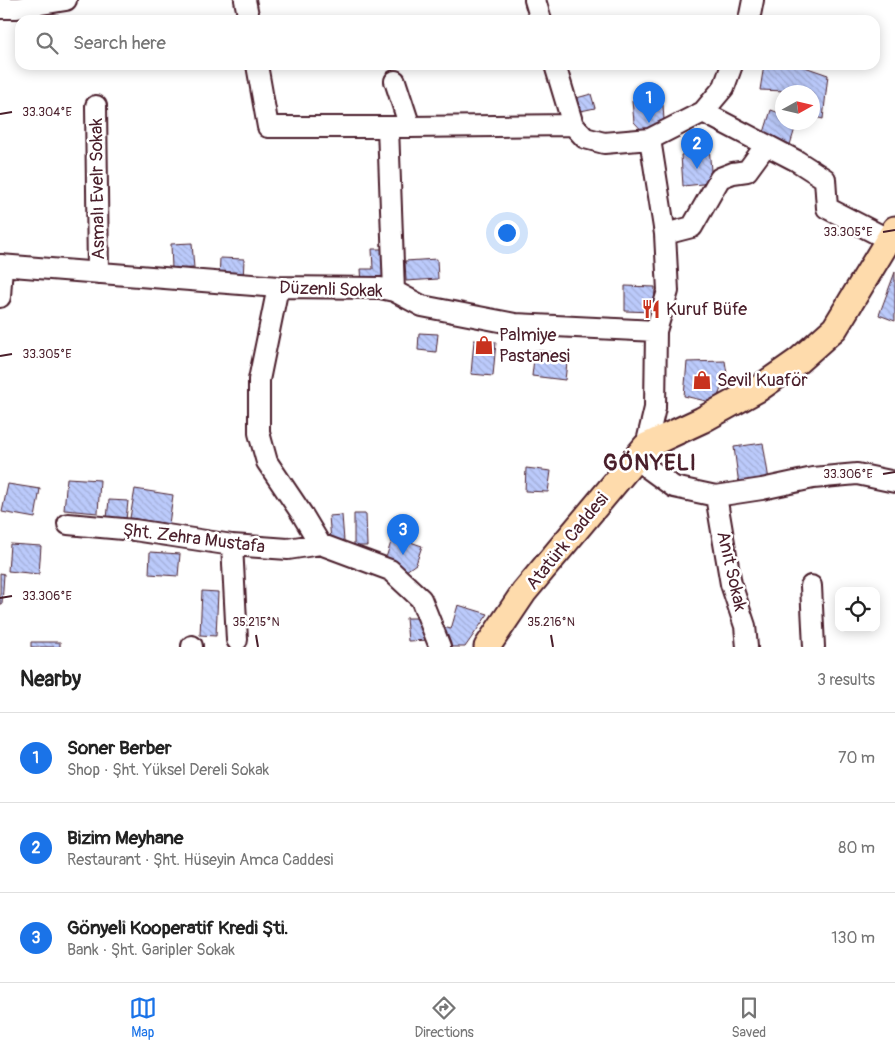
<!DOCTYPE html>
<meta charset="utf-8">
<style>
:root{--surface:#fff;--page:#f6f6f6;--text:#222;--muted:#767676;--line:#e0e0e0;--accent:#1a73e8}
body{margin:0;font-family:Pangolin,sans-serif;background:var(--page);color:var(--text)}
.controls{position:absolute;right:15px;bottom:15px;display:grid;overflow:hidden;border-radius:10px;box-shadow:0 2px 12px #0003}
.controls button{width:45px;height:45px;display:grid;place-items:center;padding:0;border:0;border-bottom:1px solid var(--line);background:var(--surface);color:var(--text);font:25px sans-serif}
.compass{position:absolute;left:775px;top:85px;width:45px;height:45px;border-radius:50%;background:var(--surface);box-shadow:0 2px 12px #0003;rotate:82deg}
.you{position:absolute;left:506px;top:232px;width:18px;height:18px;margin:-12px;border:4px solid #fff;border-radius:50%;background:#1a73e8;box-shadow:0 0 0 8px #1a73e833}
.badge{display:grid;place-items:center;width:32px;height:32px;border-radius:50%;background:var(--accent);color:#fff;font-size:16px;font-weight:700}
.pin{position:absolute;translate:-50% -41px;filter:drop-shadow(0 1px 2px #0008)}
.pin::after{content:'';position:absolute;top:26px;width:18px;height:15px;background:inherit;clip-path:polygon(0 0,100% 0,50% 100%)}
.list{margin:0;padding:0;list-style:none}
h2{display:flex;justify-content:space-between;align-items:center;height:65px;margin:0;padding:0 20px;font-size:21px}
h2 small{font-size:16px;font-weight:400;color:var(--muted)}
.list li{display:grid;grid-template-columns:32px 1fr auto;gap:15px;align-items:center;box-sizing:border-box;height:90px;padding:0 20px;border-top:1px solid var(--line)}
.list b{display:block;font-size:19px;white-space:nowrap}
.list p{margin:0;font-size:16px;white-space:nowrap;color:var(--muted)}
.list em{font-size:16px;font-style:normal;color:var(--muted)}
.icon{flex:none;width:28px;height:28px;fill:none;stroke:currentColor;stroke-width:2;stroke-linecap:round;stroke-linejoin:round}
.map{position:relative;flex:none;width:895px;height:647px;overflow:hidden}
.search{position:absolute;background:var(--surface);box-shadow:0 2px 12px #0003;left:15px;right:15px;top:15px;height:55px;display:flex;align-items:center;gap:12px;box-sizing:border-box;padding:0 18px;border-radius:15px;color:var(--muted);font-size:19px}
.sheet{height:335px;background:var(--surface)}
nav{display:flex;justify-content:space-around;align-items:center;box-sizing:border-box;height:70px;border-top:1px solid var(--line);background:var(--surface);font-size:14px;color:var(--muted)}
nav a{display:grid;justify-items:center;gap:2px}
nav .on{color:var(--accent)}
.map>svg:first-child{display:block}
.building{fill:url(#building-back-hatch);stroke:#4a1f2b}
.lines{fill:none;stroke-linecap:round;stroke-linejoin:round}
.minor-casing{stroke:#4a1f2b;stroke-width:24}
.major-casing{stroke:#4a1f2b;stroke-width:29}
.minor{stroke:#fff;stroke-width:20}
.major{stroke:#fedbac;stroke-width:25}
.ticks{fill:none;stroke:#4a1f2b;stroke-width:2}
.labels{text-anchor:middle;stroke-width:5;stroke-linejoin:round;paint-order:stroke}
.street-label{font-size:18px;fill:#4a1f2b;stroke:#fff}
.poi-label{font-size:18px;fill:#4a1f2b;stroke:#fff;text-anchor:start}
.district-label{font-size:22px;font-weight:bold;letter-spacing:1px;fill:#4a1f2b;stroke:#fff}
.ticks-label{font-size:12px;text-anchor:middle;fill:#4a1f2b;stroke:#fff;stroke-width:5;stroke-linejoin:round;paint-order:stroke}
</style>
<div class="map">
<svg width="895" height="647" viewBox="0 0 895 647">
<defs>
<pattern id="building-back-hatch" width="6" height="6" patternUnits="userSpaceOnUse" patternTransform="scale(1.25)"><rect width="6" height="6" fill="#bbcafb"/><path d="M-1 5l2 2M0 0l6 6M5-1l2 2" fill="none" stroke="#a2add7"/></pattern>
</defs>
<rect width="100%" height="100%" fill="#fff"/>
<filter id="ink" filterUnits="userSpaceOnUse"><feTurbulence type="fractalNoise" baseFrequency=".02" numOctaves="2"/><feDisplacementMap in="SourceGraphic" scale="10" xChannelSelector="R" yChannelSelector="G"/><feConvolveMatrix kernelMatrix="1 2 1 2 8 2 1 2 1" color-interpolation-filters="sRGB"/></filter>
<g filter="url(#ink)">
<path class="building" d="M764 65H799L828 75 823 119 815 117 812 92 760 90Z
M591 94 595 108 576 112 573 99Z
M657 99 658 106 663 105 664 120 648 137 634 122 632 101Z
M771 110 782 114V122H797L789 148 762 139Z
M709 146 712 183 683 186 681 155Z
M192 243 194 268 172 269 171 244Z
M372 249H384L385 283 362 284 361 269H373Z
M220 258 244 259 243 281 219 280Z
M437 259 438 279 406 281 405 261Z
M895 272V321L879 315Z
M625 286 655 287 654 312 625 311Z
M419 333 438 334 436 352 418 350Z
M474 340 496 342 493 376 471 374Z
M535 350 568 354 565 380 532 376Z
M725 361 727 374 715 403 684 396 687 362Z
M763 443 769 480 739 485 734 447Z
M526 468 551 471 548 492 525 491Z
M67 478 100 480 98 513 64 510Z
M8 484 40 489 35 518 2 512Z
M135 489 173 495 169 524 130 518Z
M109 500 128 501 126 520 107 518Z
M354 514H366L367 546H354Z
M342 515 344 541H331L329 516Z
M393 536 422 546 416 564 406 571 384 564Z
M10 544 41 546 39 574 8 571Z
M150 552 180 554 178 576 149 574Z
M0 573 4 574 2 604H0Z
M202 591 218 592 216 636 200 635Z
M458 605 488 614 465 647H443L439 626 451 629Z
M406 618H421L431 640 408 641Z
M31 642H60V647H31Z"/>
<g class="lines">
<g class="minor-casing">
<path id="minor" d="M245 0 249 20
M535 0 541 20
M0 8H17L66 0
M749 20 753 0
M257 65 268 127H410L573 125
M555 65 573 125 585 138 604 143 650 139 703 112 724 87 732 65
M395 81 410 127
M96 106 98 273
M703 112 797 161 825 179 827 208 895 243
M388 127 394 291
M665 234 692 227 720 178 733 173 747 171 766 145
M0 265 278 287 380 288 394 291 422 306 515 324 656 331
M278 287 259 380V433L267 462 302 514 320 544 390 570 421 599 440 647
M0 297 2 265
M646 446 655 408 656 331 668 291 665 234 650 139
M634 458 674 487 716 496 762 489 813 478 857 474 895 482
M716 496 731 584 745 626 747 647
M68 524 134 530 232 545 288 549 320 544
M232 545 237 640
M811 586 814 647
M192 646V647"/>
</g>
<g class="major-casing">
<path id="major" d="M487 647 524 592 646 446 702 420 758 389 798 361 835 328 895 229"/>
</g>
<use href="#minor" class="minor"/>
<use href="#major" class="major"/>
</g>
</g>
<path class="ticks" d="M0 114 12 112M883 232 895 230M0 356 12 354M883 474 895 472M0 598 12 596M256 635 258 647M551 635 553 647"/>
<defs>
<g id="restaurant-bare" transform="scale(1.5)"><path d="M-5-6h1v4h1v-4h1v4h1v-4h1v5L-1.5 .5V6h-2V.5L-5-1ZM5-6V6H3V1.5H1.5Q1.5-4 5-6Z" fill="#c8321e" stroke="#fff" stroke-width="2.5" paint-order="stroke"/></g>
<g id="shop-bare" transform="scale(1.5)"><path d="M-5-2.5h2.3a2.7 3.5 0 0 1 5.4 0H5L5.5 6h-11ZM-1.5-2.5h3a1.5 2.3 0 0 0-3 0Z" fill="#c8321e" stroke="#fff" stroke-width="2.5" paint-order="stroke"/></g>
</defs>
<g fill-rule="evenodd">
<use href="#restaurant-bare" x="651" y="309"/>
<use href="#shop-bare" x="484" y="345"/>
<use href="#shop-bare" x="702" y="380"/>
</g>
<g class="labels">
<g class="street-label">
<text transform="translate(97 189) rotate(-91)" y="6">Asmalı Evelr Sokak</text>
<text transform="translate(331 289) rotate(2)" y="6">Düzenli Sokak</text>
<text transform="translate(194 538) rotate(7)" y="6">Şht. Zehra Mustafa</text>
<text transform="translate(567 541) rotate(-51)" y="6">Atatürk Caddesi</text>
<text transform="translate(732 571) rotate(77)" y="6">Anıt Sokak</text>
</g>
<g class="poi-label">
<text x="666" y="315">Kuruf Büfe</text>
<text x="499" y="341">Palmiye<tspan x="499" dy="21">Pastanesi</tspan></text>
<text x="717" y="386">Sevil Kuaför</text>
</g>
<g class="district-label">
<text x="650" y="470">GÖNYELI</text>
</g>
</g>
<g class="ticks-label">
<text x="47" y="116">33.304°E</text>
<text x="848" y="236">33.305°E</text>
<text x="47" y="358">33.305°E</text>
<text x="848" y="478">33.306°E</text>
<text x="47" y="600">33.306°E</text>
<text x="256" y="626">35.215°N</text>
<text x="551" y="626">35.216°N</text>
</g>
</svg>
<div class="controls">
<button><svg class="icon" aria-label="locate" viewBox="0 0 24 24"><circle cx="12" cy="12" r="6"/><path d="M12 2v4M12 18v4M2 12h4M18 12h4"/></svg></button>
</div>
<svg class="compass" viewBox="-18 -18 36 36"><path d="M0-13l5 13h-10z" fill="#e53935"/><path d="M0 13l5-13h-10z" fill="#767676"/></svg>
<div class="you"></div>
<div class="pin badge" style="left:649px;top:123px">1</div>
<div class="pin badge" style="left:697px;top:169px">2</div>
<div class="pin badge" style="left:403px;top:555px">3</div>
<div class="search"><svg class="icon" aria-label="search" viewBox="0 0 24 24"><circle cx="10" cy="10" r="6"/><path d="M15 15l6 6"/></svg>Search here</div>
</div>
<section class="sheet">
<h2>Nearby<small>3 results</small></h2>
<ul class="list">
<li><span class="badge">1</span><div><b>Soner Berber</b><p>Shop · Şht. Yüksel Dereli Sokak</p></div><em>70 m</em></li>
<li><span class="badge">2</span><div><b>Bizim Meyhane</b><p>Restaurant · Şht. Hüseyin Amca Caddesi</p></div><em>80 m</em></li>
<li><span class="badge">3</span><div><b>Gönyeli Kooperatif Kredi Şti.</b><p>Bank · Şht. Garipler Sokak</p></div><em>130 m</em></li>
</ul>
</section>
<nav>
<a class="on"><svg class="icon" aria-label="map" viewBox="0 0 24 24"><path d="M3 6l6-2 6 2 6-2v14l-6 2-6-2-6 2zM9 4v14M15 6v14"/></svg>Map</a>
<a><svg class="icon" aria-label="directions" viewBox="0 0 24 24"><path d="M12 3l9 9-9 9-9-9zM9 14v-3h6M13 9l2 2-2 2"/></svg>Directions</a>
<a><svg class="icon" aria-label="saved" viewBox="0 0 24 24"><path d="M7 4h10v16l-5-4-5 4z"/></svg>Saved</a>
</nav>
